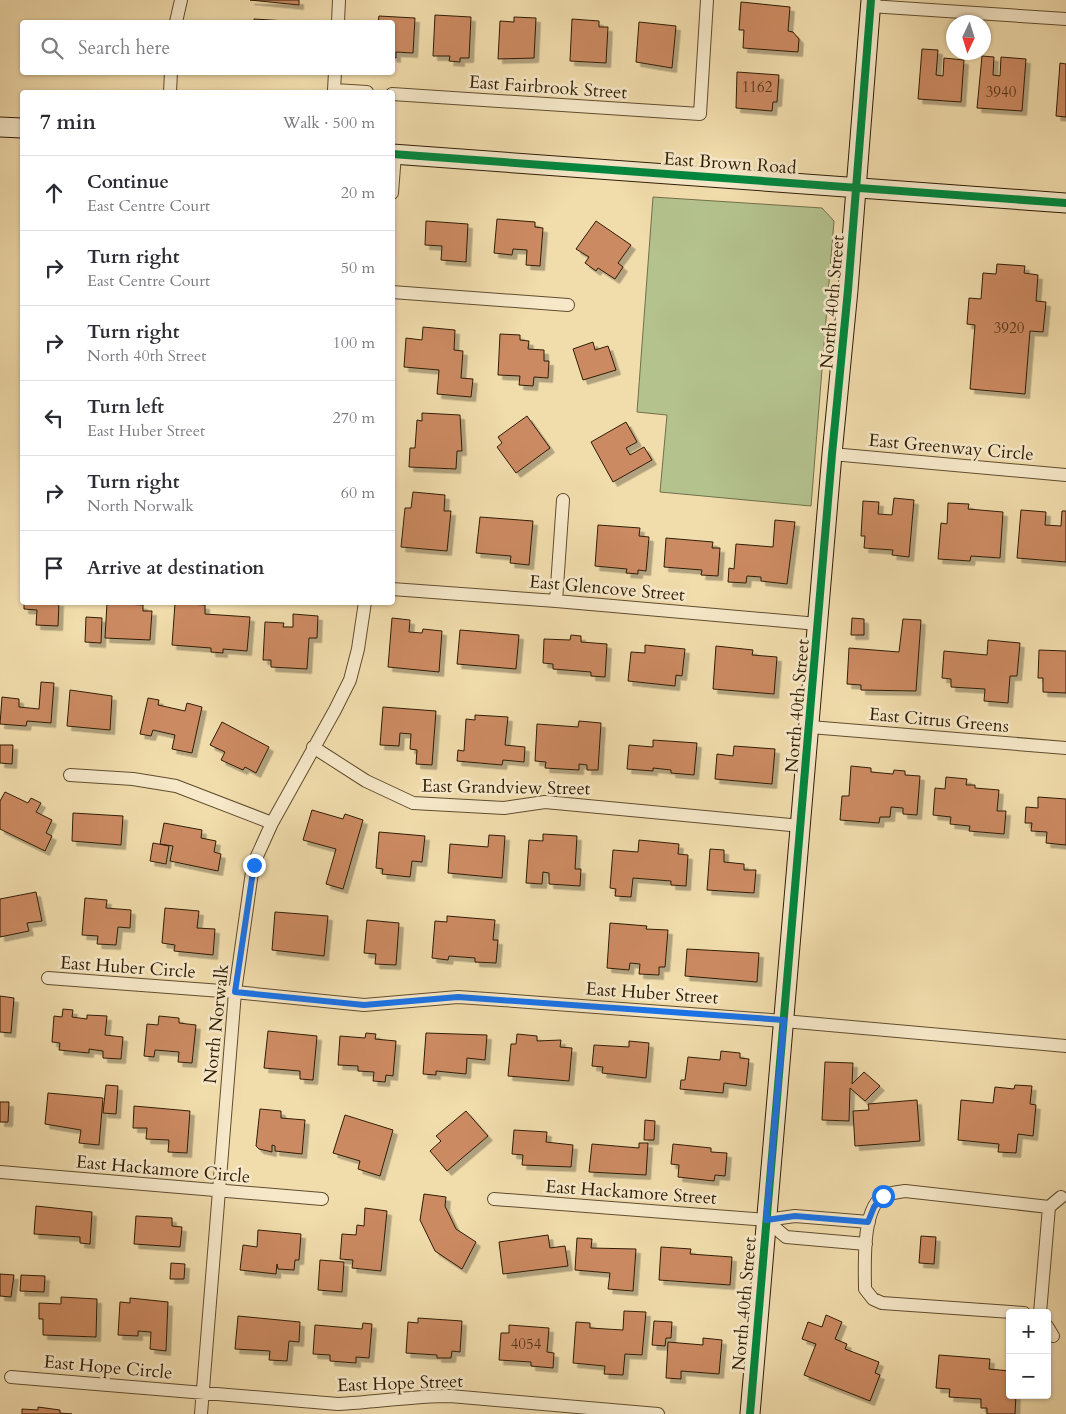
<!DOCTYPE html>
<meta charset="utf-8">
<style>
:root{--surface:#fff;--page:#f2f2f3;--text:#2b2b33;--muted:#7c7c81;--line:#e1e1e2}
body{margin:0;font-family:Cardo,serif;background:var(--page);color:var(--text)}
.controls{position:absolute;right:15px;bottom:15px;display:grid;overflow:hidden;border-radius:5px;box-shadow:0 1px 4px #0004}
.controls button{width:45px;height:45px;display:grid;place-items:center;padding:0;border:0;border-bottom:1px solid var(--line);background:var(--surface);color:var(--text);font:25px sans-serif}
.compass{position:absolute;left:946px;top:15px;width:45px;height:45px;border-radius:50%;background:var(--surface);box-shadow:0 1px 4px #0004;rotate:184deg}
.stop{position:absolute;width:15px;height:15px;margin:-11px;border:4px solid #1a73e8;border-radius:50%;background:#fff}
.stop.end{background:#1a73e8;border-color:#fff;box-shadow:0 1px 5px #0008}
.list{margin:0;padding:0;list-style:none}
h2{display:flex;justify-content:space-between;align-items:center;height:65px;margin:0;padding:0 20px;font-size:21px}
h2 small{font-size:16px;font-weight:400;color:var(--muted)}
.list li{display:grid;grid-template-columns:32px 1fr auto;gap:15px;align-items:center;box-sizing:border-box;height:75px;padding:0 20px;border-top:1px solid var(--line)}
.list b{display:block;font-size:19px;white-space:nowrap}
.list p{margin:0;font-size:16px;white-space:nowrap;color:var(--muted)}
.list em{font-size:16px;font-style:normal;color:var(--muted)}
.icon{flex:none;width:28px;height:28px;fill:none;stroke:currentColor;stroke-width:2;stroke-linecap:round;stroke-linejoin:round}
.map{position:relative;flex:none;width:1066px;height:1414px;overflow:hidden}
.search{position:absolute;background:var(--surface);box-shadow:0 1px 4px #0004;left:20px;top:20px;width:375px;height:55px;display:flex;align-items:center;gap:12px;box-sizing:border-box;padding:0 18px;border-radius:5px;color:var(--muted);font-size:19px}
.panel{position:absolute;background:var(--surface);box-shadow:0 1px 4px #0004;left:20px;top:90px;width:375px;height:515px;border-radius:5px}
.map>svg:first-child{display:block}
.green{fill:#b4c28e;stroke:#727049}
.building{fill:#cc8a62;stroke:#2f1d04;filter:url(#shadow)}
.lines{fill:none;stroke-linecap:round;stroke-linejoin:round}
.street-casing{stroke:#604d2e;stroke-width:14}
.secondary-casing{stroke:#2f1d04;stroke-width:21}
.street{stroke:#f6e8c9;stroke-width:12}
.secondary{stroke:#f6e8c9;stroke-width:19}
.cycleway-casing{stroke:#f6e8c9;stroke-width:11}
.cycleway{stroke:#00873e;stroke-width:8}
.route{stroke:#1a73e8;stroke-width:6}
.labels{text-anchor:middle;stroke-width:5;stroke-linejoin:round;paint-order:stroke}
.number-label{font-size:15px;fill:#56381c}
.street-label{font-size:18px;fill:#2f1d04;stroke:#f6e8c9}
</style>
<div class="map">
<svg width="1066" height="1414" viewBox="0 0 1066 1414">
<defs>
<filter id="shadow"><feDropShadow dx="4.5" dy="4.5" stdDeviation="0" flood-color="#0004"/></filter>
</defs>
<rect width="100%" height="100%" fill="#f1dcac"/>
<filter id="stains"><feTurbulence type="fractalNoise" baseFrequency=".004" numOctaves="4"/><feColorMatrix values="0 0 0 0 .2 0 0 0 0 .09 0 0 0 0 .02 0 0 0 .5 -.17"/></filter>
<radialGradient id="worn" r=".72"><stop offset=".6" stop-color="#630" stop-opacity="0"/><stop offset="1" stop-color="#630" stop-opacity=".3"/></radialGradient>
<path class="green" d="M653 197 822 208 834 221 811 506 660 492 667 415 637 412Z"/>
<path class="building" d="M250 0H299V5Z
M741 2 790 7 788 31 793 32 799 39 798 52 743 48 744 30H739Z
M435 15 471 17 469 58H460V62L449 61 450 56H433Z
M379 16 415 18 413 53 396 52V58L392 57V22H378Z
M514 17 536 18 534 58 498 59 500 21 514 22Z
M254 19 303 22H254Z
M572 19 599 21V27H608L606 63 570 61Z
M639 22 676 26 672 68 636 62Z
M922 49 938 50 936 75 943 76 944 58 964 60 961 102 918 99Z
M982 56 994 57 993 75 1000 76 1001 57 1026 59 1022 111 977 108Z
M1060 63 1066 64V117L1056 116Z
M737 72 779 75 777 102H773L772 111 736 108Z
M497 219 535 222V227L543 228 540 266 526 265 527 250 513 249 512 255 494 253Z
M426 221 468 224 466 262 441 260 442 246 425 245Z
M596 221 631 245 618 263 623 267 615 279 598 268 596 271 585 263 589 257 576 249Z
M997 264 1025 266 1024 273 1038 275 1036 301 1046 302 1043 332 1030 331 1025 394 970 389 975 325 967 324 969 298 981 299 983 273 996 274Z
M423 327 455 330 454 350 463 351 461 378 473 379 471 397 437 394 439 370 404 367 406 338 422 340Z
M500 334 520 335V340L529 341 528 349 544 350V361H549L548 378 534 377 533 386 519 385 520 376 498 375Z
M593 342 595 350 608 346 616 370 583 380 573 349Z
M422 413 460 415 462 451H457L456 469 409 467 410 448H415L417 420 422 421Z
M527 416 550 448 516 473 497 447 502 443 498 437Z
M626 422 637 442 626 448 630 455 644 447 652 460 613 482 591 442Z
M413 492 445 495 444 511H451L447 551 401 547 405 508H411Z
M894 498 914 500 909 557 892 555 893 550 864 548 865 536H861L863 501 879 502 878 514 892 515Z
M948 503 969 504 968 509 1003 512 1000 558 971 556 970 561 938 559 941 523 947 524Z
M1021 510 1046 512 1045 525 1061 526 1062 511H1066V562L1017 558Z
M480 517 533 521 529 565 510 563 511 556 476 553Z
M775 520 795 522 787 584 761 581V577L747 576 746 583 728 582 729 568 734 569 736 544 773 547Z
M598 525 640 528 639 536 649 537 646 571 638 570V574L626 573 627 569 595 566Z
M666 538 713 542 712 548H720L718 576 701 575 702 570 664 567Z
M24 602H59L58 626 36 625 37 610 24 609Z
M107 603 143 605V611H152L150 640 105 638Z
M175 603 205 605V614L250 617 247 651 223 649V653L211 652V648L172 645Z
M293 614 318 616 317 638H309L307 669 271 667V660H263L265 622 284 623 283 627H293Z
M86 617 102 618 101 643 85 642Z
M392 618 410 620 409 632 422 633 423 629 442 631 439 672 388 667Z
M852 618 864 619V635H851Z
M903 619 921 620 916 691 861 690V685L847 684 849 648 899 652Z
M460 630 519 635 516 669 457 664Z
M571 635 581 636V642L607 644 605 677 591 676V672L553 669V664L543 663 544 639 570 640Z
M988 640 1020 643 1017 676H1010L1008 703 984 701 985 689 951 687V679L942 678 944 651 987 655Z
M645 645 685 649 682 676 676 675 675 686 628 681 631 652 645 653Z
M716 646 753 650 752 655 777 657 774 694 713 689Z
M1039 650 1066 651V693L1043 692V678H1038Z
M41 682 54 683 51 723 27 721 26 726 0 724 2 697 19 699V707L39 709Z
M70 690 112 696 110 730 67 726Z
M148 698 159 700 158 705 185 711 187 703 202 707 192 753 172 749 175 735 153 730 151 736 140 734Z
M383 707 436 711 432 765 416 764 417 750 410 749 411 734 400 733 399 746 380 745Z
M475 715 508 717 505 745 525 747 524 762 503 760 502 765 457 761 458 750 464 751 466 719 475 720Z
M579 721 601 723 598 770H587V765L579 764V770L545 768 546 762 535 761 537 724 578 727Z
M222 722 269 747 256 773 245 767 243 770 221 760 225 752 210 745Z
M653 740 697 743 694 775 671 773V770L653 768V771L627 769 629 745 653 747Z
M0 745H13L12 764 0 763Z
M734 746 775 749 772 784 715 779 717 754 733 756Z
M851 766 871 768V772L893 774 894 770 905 771V775L920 776 917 815 903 814V808L891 807 890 817H880L879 823 840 820 842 796H849Z
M946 777 967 779 966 785H975V788L999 790 997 811H1006L1004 834 969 831 970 826 950 824 951 817 933 815 935 788 945 789Z
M5 792 28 803 31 798 41 803 36 812 52 820 46 833 52 836 45 851 0 829V801Z
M1038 797 1066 799V845L1046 843 1047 832 1031 831 1032 823H1025L1026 807 1038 808Z
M312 810 343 819 345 814 363 820 343 889 326 884 336 849 303 840Z
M73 813 123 816 121 845 72 841Z
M164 823 202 830 201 838 216 841 214 852 221 854 218 871 170 861 173 846 160 844Z
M379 832 425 836 422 862 412 861 410 877 382 874 383 869 376 868Z
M543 834 577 836 575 869H581L580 886 549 884V873L543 872 542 884 526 883 529 840 543 841Z
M489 835 505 836 502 878 448 873 450 844 488 847Z
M639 840 679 844 678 854 688 855 686 886 671 885V881L633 878 631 897 615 896 616 889 610 888 613 850 638 852Z
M153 843 169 846 166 864 150 861Z
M710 849 724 850V862L744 864V870H756L754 893 707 890Z
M36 892 42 921 27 923 29 931 0 937V899Z
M85 898 107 900 106 908 131 910 130 928 118 927 116 945 97 944 98 936 82 935Z
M165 908 199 911 197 928 215 929 213 955 174 951 175 945 162 943Z
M275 912 328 916 324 956 272 950Z
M447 916 495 920 493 940H498L496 963 475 962V958L449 956 448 960 432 958 435 921 447 922Z
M367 920 399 923 396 965 375 964 376 954 364 953Z
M610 923 647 926 646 929 668 930 665 967H659V975L639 974 640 964 630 963 629 970 607 968Z
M687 949 759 953 757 982 685 976Z
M0 996 14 998 11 1033 0 1032Z
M63 1009 73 1010 72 1017 87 1019V1015L107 1016 105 1035 123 1037 121 1059 103 1058V1051L89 1049V1053L59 1050 60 1043 52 1042 54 1016 62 1017Z
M159 1016 179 1018V1023L196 1025 192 1063 178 1062 179 1052 155 1050 154 1057 144 1056 147 1024 158 1025Z
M268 1031 317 1036 313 1080 300 1079V1071L264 1068Z
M366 1033 376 1034 375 1039 396 1041 393 1076 386 1075 385 1082 373 1081 374 1072 358 1071V1066L338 1065 340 1036 365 1038Z
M426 1033 487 1035 485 1060 467 1058 466 1074 436 1071V1075L423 1074Z
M517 1034 537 1036V1041L561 1040 560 1047 572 1048 569 1081 508 1076 511 1044H516Z
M629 1041 649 1043 646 1078 602 1073 603 1067 592 1066 594 1045 629 1047Z
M721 1051 740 1053V1058L749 1059 746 1086 724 1083 723 1093 680 1089 681 1080H685L688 1057 720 1060Z
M825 1062 853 1063 852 1084 864 1072 880 1086 865 1101 850 1088 849 1121 822 1120Z
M106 1085 118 1086 116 1114 103 1113Z
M1015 1085 1032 1086 1030 1104 1036 1105 1033 1136 1018 1134 1016 1153 998 1152 999 1144 958 1140 961 1100 993 1103 995 1087 1014 1089Z
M48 1093 103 1098 99 1145 79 1143 81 1130 45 1124Z
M917 1100 920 1141 855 1146 853 1111 869 1110 868 1104Z
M0 1102H9L8 1122H0Z
M134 1106 190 1111 187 1153 168 1152 169 1140 146 1139 147 1128H133Z
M260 1109 281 1111V1118L305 1120 302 1154 275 1151V1146L272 1145V1152L259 1149 256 1146Z
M466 1111 488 1136 447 1171 430 1151 441 1141 436 1136Z
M345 1115 393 1130 380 1176 358 1169 360 1161 333 1153Z
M645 1120 655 1121 654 1140H644Z
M514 1130 547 1132 546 1142 573 1145 571 1167 522 1165 523 1155 512 1154Z
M639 1143H648L646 1175 589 1172 592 1144 639 1148Z
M673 1144 711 1148V1152L727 1153 725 1176 715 1175 714 1181 678 1177 679 1165 671 1164Z
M424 1194 446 1197 445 1206 456 1229 476 1242 462 1269 435 1251 420 1220Z
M36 1206 92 1212 90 1244 80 1243V1237L34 1234Z
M365 1208 387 1211 381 1271 352 1268 353 1260 340 1259 342 1234 356 1235 357 1225 364 1226Z
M136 1216 172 1218V1226L182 1227 180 1247 134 1244Z
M258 1230 301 1234 299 1260H295L294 1270 278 1269 277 1264 276 1274 240 1270 243 1245 257 1247Z
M548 1235 550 1248 565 1246 568 1266 503 1274 499 1242Z
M921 1236 936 1237 934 1264 919 1263Z
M577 1238 592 1239 591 1248 636 1249 633 1291 608 1289 610 1273 575 1270Z
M661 1247 691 1249 690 1254 732 1257 730 1285 659 1280Z
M320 1260 344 1262 342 1292 318 1290Z
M171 1263 185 1264 184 1279H170Z
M0 1274 14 1275 11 1297 0 1296Z
M21 1275 45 1276 44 1292 20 1291Z
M61 1297 97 1299 96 1337 43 1335V1319H39V1303L61 1304Z
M130 1298 168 1302 166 1351 150 1349 151 1332 138 1331V1336L118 1335 120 1302 130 1303Z
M624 1311 646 1312 642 1355 625 1354 623 1375 604 1374 605 1366 573 1363 576 1322 590 1323V1328L623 1330Z
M826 1315 842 1322 835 1339 847 1344 845 1349 879 1362 875 1373 880 1375 870 1401 804 1375 816 1344 802 1339 808 1322 822 1327Z
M238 1316 300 1322 299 1342 289 1341 287 1361 269 1360 270 1351 235 1349Z
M418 1318 462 1321 460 1352 452 1351 451 1358H437V1355L406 1353 408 1322 418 1323Z
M654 1321 672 1322 671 1338H666L665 1346 652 1345Z
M363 1323 372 1324 369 1358 356 1357V1363L330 1361V1355L313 1354 315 1325 362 1329Z
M509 1325 549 1328 547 1352 554 1353 553 1368 531 1366V1362L499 1360 501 1333H509Z
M703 1338 722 1340 719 1374 681 1371V1379L666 1378 668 1342 703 1345Z
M939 1355 990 1359 989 1369 1010 1371V1395H1016L1015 1414H987V1408H981V1399L949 1397 950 1389 936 1388Z
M38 1407 60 1410V1413L72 1414H22V1409L38 1410Z"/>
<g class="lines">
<g class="street-casing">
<path id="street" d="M870 6 1066 19
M176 22 181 0
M338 22 339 0
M335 72 334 90 367 92
M170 92 171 72
M392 94 700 114 707 0
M392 193 395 154
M392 292 568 305
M832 454 1066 475
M392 589 556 601 818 624
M556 601 563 500
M810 727 1066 748
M313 747 366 781 413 803 504 808 545 802 801 826
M70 775 133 779 176 786 272 823
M48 978 235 992 364 1005 458 997 502 1000 784 1021 1066 1046
M0 1172 322 1199
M494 1199 766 1220 795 1216 869 1222
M766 1220 786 1237 866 1244
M1024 1313 882 1303 873 1299 865 1289C865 1267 861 1206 885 1195 891 1193 898 1192 905 1191L1049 1207 1061 1197
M1040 1313 1049 1207
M1047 1326 1053 1336
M11 1377 338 1404C376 1402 413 1396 450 1396L658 1414
M201 1414 235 992 253 865 272 823 335 710 350 680 358 649 365 602"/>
</g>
<g class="secondary-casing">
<path id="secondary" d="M0 127 22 128
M392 154 1066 203
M750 1414 832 454 848 290 871 0"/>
</g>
<use href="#street" class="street"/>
<use href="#secondary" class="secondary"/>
<g class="cycleway-casing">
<path id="cycleway" d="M392 154 1066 203
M750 1414 832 454 848 290 871 0"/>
</g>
<use href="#cycleway" class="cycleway"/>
</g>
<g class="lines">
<path class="route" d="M254 865 235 992 364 1005 458 997 784 1020 766 1220 795 1216 868 1222 874 1207 883 1196"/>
</g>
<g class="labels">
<g class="number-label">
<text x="757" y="92">1162</text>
<text x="1001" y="97">3940</text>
<text x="1009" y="333">3920</text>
<text x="526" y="1349">4054</text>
</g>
<g class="street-label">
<text transform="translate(548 87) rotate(4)" y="6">East Fairbrook Street</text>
<text transform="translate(730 163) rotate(4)" y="6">East Brown Road</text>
<text transform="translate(832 302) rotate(-85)" y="6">North 40th Street</text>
<text transform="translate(951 447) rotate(5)" y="6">East Greenway Circle</text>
<text transform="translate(607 588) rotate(5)" y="6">East Glencove Street</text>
<text transform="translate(797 706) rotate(-85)" y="6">North 40th Street</text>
<text transform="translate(939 720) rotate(5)" y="6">East Citrus Greens</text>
<text transform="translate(506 787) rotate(1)" y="6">East Grandview Street</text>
<text transform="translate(128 967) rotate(4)" y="6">East Huber Circle</text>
<text transform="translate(652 993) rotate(4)" y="6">East Huber Street</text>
<text transform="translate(216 1024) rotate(-84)" y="6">North Norwalk</text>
<text transform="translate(163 1169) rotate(5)" y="6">East Hackamore Circle</text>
<text transform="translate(631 1192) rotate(4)" y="6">East Hackamore Street</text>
<text transform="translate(744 1304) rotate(-85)" y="6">North 40th Street</text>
<text transform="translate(108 1367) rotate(5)" y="6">East Hope Circle</text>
<text transform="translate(400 1383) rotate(-2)" y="6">East Hope Street</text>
</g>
</g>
<rect width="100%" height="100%" filter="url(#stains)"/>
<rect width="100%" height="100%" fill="url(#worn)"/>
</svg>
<div class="controls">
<button>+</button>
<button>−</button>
</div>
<svg class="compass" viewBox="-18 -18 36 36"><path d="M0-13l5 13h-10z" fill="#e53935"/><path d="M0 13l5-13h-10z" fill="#7c7c81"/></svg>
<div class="stop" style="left:883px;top:1196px"></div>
<div class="stop end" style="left:254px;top:865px"></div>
<div class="search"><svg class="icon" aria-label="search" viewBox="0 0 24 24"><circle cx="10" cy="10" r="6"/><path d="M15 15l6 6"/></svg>Search here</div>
<section class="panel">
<h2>7 min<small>Walk · 500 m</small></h2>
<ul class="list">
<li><svg class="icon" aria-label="ahead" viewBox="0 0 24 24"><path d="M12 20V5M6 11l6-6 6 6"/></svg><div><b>Continue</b><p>East Centre Court</p></div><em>20 m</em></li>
<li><svg class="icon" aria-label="right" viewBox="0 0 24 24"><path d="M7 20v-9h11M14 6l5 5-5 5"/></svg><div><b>Turn right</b><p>East Centre Court</p></div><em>50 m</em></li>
<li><svg class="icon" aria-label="right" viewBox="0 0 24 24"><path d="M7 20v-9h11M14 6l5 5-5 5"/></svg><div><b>Turn right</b><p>North 40th Street</p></div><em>100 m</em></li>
<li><svg class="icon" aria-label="left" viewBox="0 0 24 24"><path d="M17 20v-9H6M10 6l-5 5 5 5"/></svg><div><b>Turn left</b><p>East Huber Street</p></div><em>270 m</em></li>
<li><svg class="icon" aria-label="right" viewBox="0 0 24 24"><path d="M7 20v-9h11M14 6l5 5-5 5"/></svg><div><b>Turn right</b><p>North Norwalk</p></div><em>60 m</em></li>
<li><svg class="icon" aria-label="arrive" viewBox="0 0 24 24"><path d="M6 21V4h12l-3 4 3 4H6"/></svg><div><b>Arrive at destination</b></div></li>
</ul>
</section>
</div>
